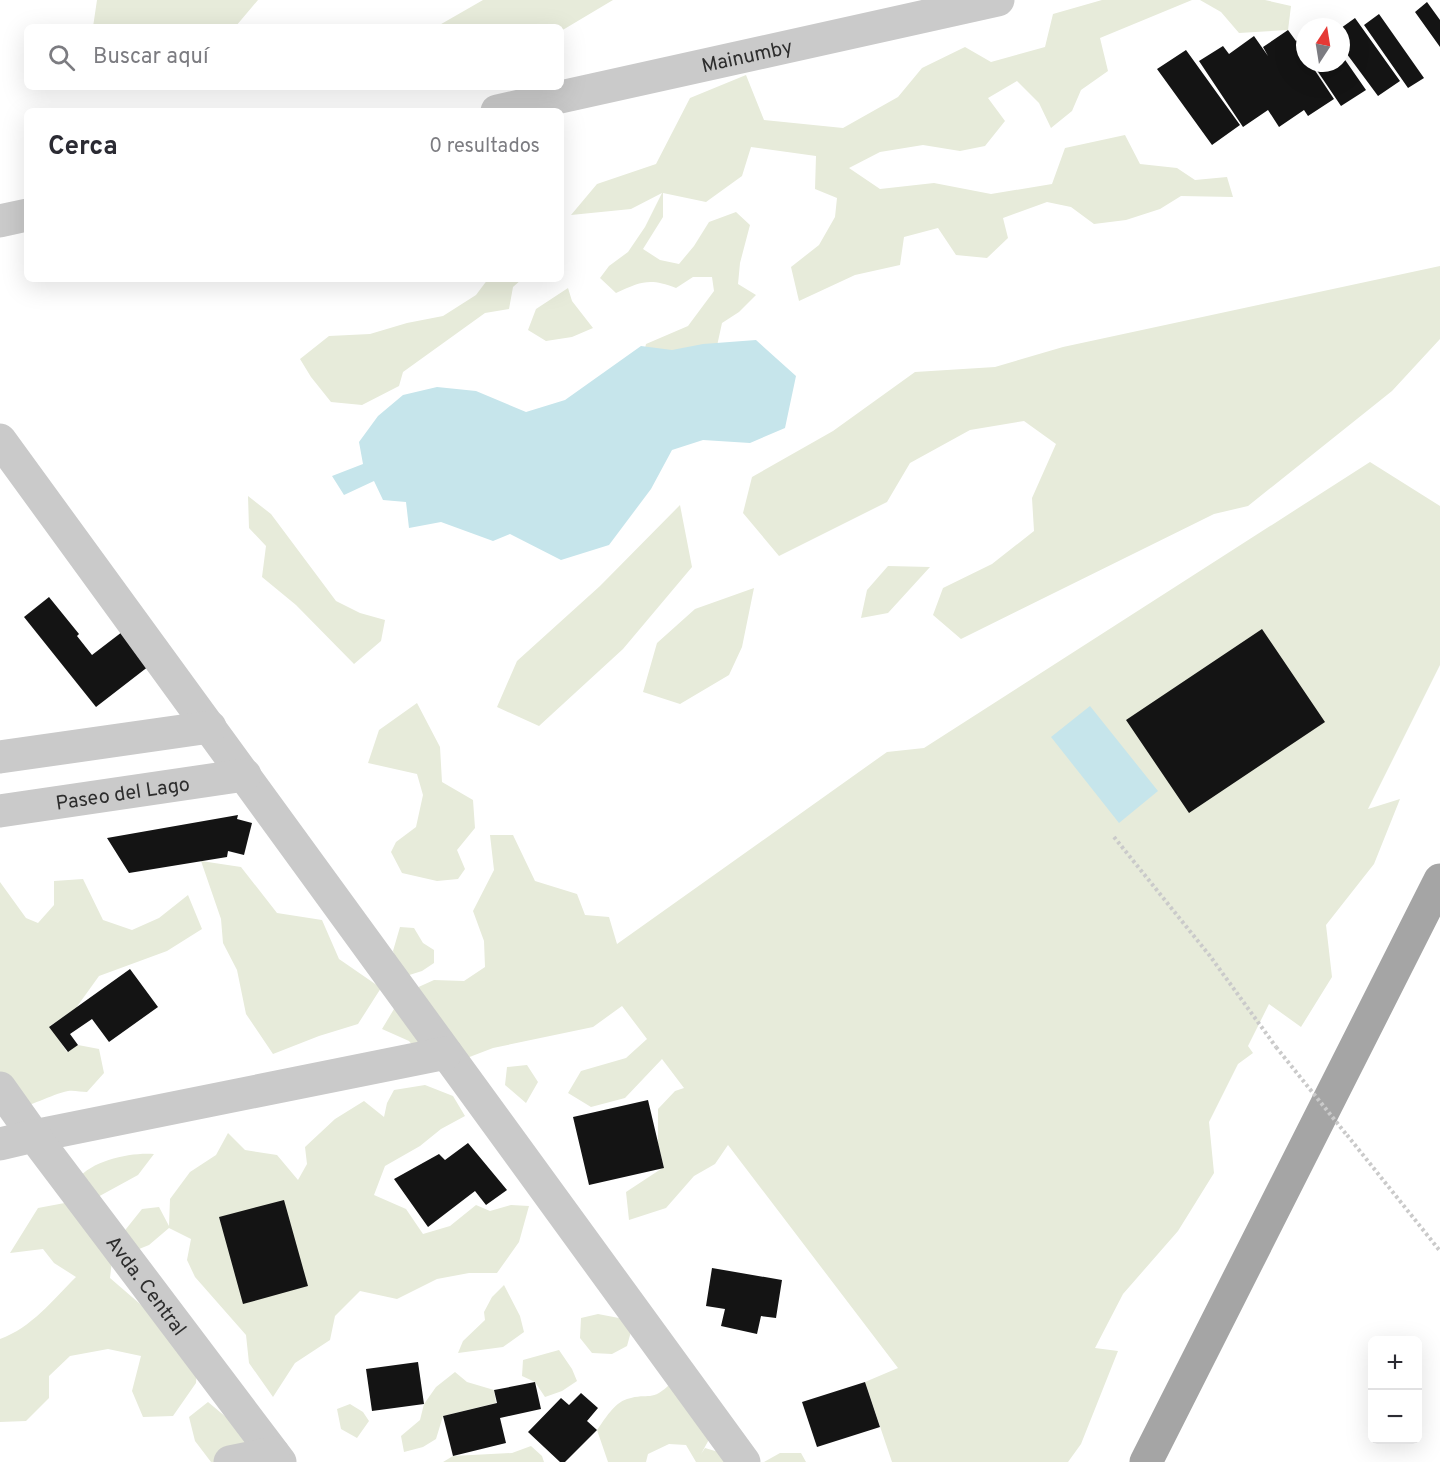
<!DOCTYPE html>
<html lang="es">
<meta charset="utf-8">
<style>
:root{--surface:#fff;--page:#f7f7f7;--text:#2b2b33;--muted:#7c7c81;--line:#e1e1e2}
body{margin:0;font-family:Overpass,sans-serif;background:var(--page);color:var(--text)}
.controls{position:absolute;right:18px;bottom:18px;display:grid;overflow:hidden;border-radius:9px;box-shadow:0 6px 24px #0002}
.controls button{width:54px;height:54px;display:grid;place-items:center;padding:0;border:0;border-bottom:2px solid var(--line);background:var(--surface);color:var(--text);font:30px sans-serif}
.compass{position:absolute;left:1296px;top:18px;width:54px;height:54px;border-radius:50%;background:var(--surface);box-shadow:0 6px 24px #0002;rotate:12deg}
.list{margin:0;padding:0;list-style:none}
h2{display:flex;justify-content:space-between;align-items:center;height:78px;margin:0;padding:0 24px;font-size:26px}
h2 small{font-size:20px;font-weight:400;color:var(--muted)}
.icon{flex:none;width:33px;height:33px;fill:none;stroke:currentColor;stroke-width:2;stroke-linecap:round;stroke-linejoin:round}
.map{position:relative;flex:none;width:1440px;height:1462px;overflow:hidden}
.search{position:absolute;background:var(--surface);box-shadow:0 6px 24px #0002;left:24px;top:24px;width:540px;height:66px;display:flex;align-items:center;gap:15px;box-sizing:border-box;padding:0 21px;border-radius:9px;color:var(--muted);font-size:22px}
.panel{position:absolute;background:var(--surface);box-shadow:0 6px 24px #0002;left:24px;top:108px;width:540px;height:174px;border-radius:9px}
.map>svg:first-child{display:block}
.green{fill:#e7ebda}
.water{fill:#c6e5eb}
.building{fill:#141414}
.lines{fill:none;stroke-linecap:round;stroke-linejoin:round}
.path{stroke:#cacaca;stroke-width:4;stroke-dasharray:3 3;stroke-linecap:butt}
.minor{stroke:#cacaca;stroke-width:33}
.major{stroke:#a5a5a5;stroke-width:33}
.path-bridge{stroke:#cacaca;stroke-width:4;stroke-dasharray:3 3;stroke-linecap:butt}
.labels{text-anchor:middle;stroke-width:6;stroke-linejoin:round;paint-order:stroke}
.street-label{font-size:20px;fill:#2d2d2d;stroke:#fff}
</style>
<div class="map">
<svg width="1440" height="1462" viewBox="0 0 1440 1462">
<rect width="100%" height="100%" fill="#fff"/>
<path class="green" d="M97 0H258L236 26 93 27Z
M483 0H613L561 31V27H436Z
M1102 0H1192L1100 38 1108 71 1081 90 1072 111 1051 128 1039 103 1017 81 988 98 1005 121 985 146 960 151 923 145 880 152 849 168 880 189 934 183 991 194 1052 184 1065 148 1125 135 1140 164 1177 168 1195 180 1227 177 1233 197 1181 196 1160 209 1126 220 1094 224 1071 207 1047 202 1003 218 1008 238 987 258 956 255 938 228 904 237 900 265 855 275 799 301 791 267 819 245 835 217 837 198 815 189 816 156 751 147 742 176 706 202 663 193V217L643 249 660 260 679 264 694 246 709 222 736 212 750 225 740 263 738 284 756 295 739 312 722 323 715 355 642 361 646 344 688 326 714 291 712 277H693L676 288C650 278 642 281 616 293L600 278 609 266 628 252 645 227 662 193 631 209 571 215 597 184 656 164 690 98 746 75 764 120 843 128 898 97 922 68 965 47 991 62 1045 47 1053 14Z
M1200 0H1265L1291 6 1288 30 1239 33 1221 12Z
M1440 266V339L1392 391 1248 506 1214 514 961 639 933 615 943 588 992 564 1034 531 1032 498 1056 444 1024 421 970 430 910 463 887 502 779 556 743 513 752 477 833 431 915 372 995 367 1063 347Z
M488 279H522L513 287 509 309 485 313 403 372 399 386 362 405 331 402 311 377 300 359 329 336 370 334 407 323 443 316 476 295Z
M568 288 572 301 593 328 572 337 546 341 528 330 536 309Z
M1370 462 1440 506V665L1368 809 1400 799 1374 864 1326 925 1332 977 1301 1027 1269 1004 1248 1046 1253 1053 1238 1064 1209 1122 1214 1173 1178 1231 1123 1294 1095 1348 1118 1351 1081 1444 1068 1462H892L865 1382 898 1368 728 1145 715 1164 694 1176 666 1208 629 1220 626 1192 664 1167 658 1144V1109L675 1091 684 1088 662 1059 625 1098 591 1107 568 1093 581 1071 626 1058 647 1039 622 1006 593 1027 493 1048 433 1071 409 1041 382 1029 403 994 434 980 464 981 485 967 484 941 473 911 494 870 490 835H513L535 881 577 894 585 915 609 917 617 944 887 752 924 748Z
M248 496 271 514 336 601 360 613 385 620 381 641 354 664 296 605 262 577 266 546 249 528Z
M680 505 692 567 623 649 539 726 497 707 517 661 600 586Z
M888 566 930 567 888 613 861 618 867 590Z
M754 588 742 647 729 675 680 704 643 692 657 643 695 609Z
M417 703 440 747 442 782 473 800 475 828 457 850 465 869 458 879 437 881 402 873 391 852 396 842 416 827 423 795 417 774 368 763 379 730Z
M201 861 241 867 277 913 322 920 339 959 381 988 358 1024 319 1036 273 1054 246 1014 237 970 223 943 221 919Z
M83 879 103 920 132 930 159 918 188 895 202 929 167 951 99 976 76 1008 50 1026 67 1052 78 1045 99 1049 104 1073 87 1092C81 1092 74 1090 68 1091 47 1095 22 1114 0 1106V882L26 918 38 923 54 905V881Z
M400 927 414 928 423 943 434 950V963L422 971 403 977 393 951Z
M527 1065 538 1082 526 1103 505 1085 507 1067Z
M425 1085 453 1096 465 1116 441 1129 420 1146 385 1166 374 1195 406 1209 423 1234 450 1226 476 1205 490 1211 511 1205 529 1206 519 1242 497 1273H469L437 1279 397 1299 360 1291 335 1316 330 1340 295 1363 273 1397 249 1363 246 1335 195 1277 187 1260 191 1239 169 1228 149 1245 112 1260 110 1278 198 1354 196 1383 173 1416 143 1417 132 1391 141 1356 108 1349 70 1356 49 1376V1398L26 1421 0 1422V1339C31 1328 53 1300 76 1277L54 1263 43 1249 10 1253 38 1208 70 1202C73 1195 74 1184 78 1179 92 1160 132 1152 154 1154L138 1175 85 1204 122 1234 142 1209 159 1207 169 1226 170 1199 190 1172 216 1155 228 1133 245 1150 277 1155 298 1180 307 1164 305 1147 335 1119 364 1101 384 1117 387 1103 394 1090Z
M504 1285 520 1316 524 1332 503 1347 458 1353 463 1341 485 1320 484 1312 492 1297Z
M598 1314 624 1319 632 1328 627 1346 612 1354 592 1353 580 1338 581 1318Z
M559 1350 572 1369 577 1381 562 1391 545 1397 535 1382 522 1376 523 1360Z
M455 1372 467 1382 494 1390 496 1403 443 1416 436 1439 423 1447 404 1452 401 1436 420 1420 424 1404 436 1387Z
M671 1383 712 1434 701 1454 705 1448 722 1453 728 1462H696L686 1445 669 1444 648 1454 646 1462H608L597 1430C605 1419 614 1403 627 1399 650 1392 651 1403 671 1383Z
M208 1402 226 1417 267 1462H211L195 1441 189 1417Z
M350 1404 363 1412 369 1421 357 1438 341 1429 337 1409Z
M531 1446 542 1456 544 1462H443L453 1456 512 1453Z
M780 1453H801L806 1462H764Z"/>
<path class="water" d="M756 340 796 376 785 428 750 443 703 440 672 450 651 489 609 545 561 560 510 534 493 541 441 522 409 528 406 502 383 500 374 481 344 495 332 476 363 464 359 442 378 416 403 395 437 387 476 391 526 412 565 400 641 346 672 350 703 344Z
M1090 706 1158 791 1119 823 1051 737Z"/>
<path class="building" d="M1427 2 1440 20V47L1415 12Z
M1379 14 1424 78 1408 88 1364 25Z
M1355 18 1400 81 1378 96 1341 46V28Z
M1288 30 1296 41 1305 34V53L1298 45 1305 55V63H1310L1334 99 1308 116 1304 110 1279 127 1268 110 1243 127 1199 61 1223 46 1229 54 1254 36 1268 56 1263 47Z
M1186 50 1240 125 1212 145 1157 69Z
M1341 54 1366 90 1341 106 1312 63H1341Z
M49 597 79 634 77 636 92 655 122 632 149 666 96 707 24 617Z
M1262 629 1325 722 1189 813 1126 720Z
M238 815 237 819 252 823 244 855 228 851 227 857 129 873 107 838Z
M130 969 158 1007 109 1042 92 1019 70 1034 78 1045 68 1052 49 1027Z
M648 1100 664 1168 589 1185 573 1117Z
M468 1143 507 1190 486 1205 475 1191 428 1227 394 1179 439 1154 445 1160Z
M284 1200 308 1286 243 1304 219 1217Z
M712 1268 782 1280 776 1318 761 1316 757 1334 721 1326 725 1309 706 1306Z
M418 1362 424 1404 372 1411 366 1369Z
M535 1382 541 1409 500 1418 506 1443 453 1456 443 1416 497 1403 494 1390Z
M865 1382 880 1427 817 1447 802 1402Z
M581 1393 598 1408 587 1421 597 1430 565 1462H560L528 1432 561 1398 569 1405Z"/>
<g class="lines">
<path class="path" d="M1114 837 1210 956 1276 1047
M1347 1135 1440 1251"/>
<g class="minor">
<path id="s1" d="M497 111 998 0"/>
<path d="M0 221 27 215"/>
<path d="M0 440 744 1462"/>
<path d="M0 757 210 727"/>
<path id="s2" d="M0 811 245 775"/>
<path d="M0 1088 34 1136 446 1053"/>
<path id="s3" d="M0 1144 34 1136 280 1462"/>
<path d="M230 1462 273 1453"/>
</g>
<path class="major" d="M1146 1462 1440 880"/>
<path class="path-bridge" d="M1276 1047 1346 1134"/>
</g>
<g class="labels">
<g class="street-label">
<text dy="7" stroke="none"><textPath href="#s1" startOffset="256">Mainumby</textPath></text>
<text dy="7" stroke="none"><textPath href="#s2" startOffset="124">Paseo del Lago</textPath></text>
<text dy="7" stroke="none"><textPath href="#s3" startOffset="222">Avda. Central</textPath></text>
</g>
</g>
</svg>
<div class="controls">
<button>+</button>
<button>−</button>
</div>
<svg class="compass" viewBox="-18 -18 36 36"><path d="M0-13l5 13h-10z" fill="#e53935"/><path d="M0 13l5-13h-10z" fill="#7c7c81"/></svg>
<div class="search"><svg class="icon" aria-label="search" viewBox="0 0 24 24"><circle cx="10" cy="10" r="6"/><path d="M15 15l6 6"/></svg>Buscar aquí</div>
<section class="panel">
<h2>Cerca<small>0 resultados</small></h2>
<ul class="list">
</ul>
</section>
</div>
